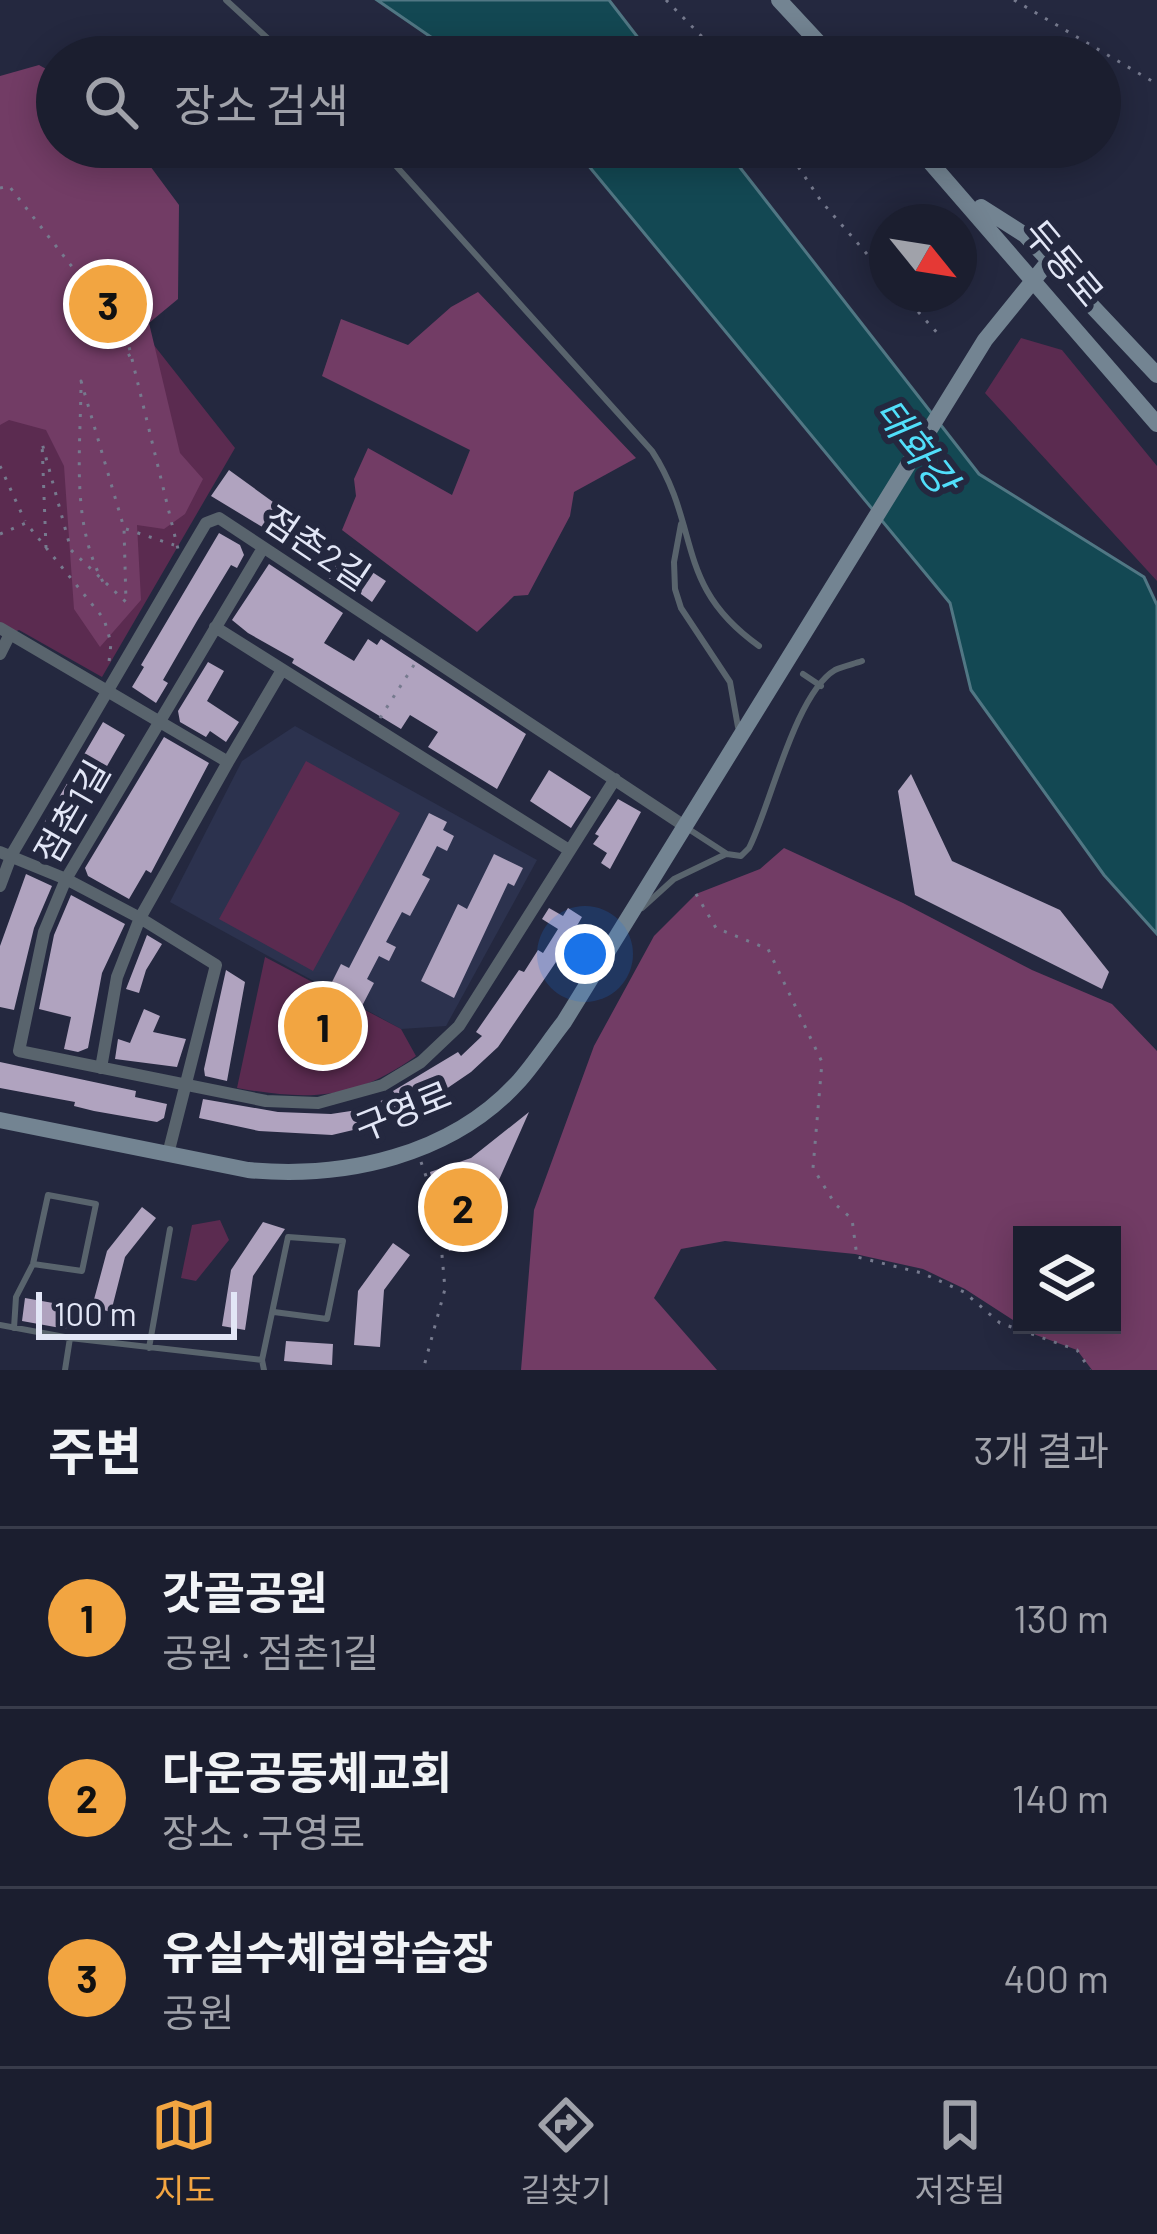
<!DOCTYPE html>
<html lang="ko">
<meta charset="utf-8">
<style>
:root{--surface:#1b1e2f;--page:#242737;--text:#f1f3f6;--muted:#a0a2aa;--line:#393c4b;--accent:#f2a541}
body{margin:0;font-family:Barlow,"Noto Sans KR",sans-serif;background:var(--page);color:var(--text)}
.controls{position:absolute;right:36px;bottom:36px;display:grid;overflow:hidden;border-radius:0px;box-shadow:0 6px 30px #0003}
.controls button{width:108px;height:108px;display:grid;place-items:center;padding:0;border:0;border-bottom:3px solid var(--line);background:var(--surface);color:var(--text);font:60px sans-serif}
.compass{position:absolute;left:869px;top:204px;width:108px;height:108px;border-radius:50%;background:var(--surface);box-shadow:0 6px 30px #0003;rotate:120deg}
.scale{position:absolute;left:36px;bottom:30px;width:201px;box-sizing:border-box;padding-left:12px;border:6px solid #e2e6f6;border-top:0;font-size:33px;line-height:42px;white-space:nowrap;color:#e2e6f6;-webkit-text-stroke:9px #24283f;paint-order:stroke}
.you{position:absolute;left:585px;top:954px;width:42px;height:42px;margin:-30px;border:9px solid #fff;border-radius:50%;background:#1a73e8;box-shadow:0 0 0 18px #1a73e833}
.badge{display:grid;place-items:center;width:78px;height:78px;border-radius:50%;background:var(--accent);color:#111;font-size:39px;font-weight:700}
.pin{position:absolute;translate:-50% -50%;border:6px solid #fff;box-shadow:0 3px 12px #0006}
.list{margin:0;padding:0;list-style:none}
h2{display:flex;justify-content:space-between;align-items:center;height:156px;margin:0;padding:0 48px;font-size:51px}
h2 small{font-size:39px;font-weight:400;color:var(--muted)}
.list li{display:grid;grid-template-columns:78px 1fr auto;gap:36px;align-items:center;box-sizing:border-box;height:180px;padding:0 48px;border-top:3px solid var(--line)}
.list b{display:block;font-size:45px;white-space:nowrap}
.list p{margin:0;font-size:39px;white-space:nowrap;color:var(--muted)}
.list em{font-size:39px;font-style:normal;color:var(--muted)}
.icon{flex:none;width:66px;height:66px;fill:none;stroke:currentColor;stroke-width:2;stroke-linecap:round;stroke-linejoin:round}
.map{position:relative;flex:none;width:1157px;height:1370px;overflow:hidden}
.search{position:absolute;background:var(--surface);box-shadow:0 6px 30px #0003;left:36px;right:36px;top:36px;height:132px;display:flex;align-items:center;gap:30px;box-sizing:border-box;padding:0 42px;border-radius:66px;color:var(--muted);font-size:45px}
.sheet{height:696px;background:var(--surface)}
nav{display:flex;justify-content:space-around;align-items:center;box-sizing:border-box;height:168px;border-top:3px solid var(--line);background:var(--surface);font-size:33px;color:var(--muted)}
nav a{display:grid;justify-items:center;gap:6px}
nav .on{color:var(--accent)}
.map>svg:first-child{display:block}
.built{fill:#2c324e}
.green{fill:#5b2b50}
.forest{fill:#723c65;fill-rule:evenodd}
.water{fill:#134853;stroke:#517784;stroke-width:3}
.building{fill:#b0a3bf}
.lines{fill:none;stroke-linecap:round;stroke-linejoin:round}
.path{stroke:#767a8e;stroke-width:3;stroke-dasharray:3 9;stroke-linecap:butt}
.service{stroke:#59646d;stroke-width:6}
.minor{stroke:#59646d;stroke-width:12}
.secondary{stroke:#738492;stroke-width:16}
.labels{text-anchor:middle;stroke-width:12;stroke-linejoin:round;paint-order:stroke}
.street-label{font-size:36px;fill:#e2e6f6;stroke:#24283f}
.water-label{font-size:39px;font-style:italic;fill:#51dffa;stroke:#24283f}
</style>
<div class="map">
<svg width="1157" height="1370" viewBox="0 0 1157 1370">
<rect width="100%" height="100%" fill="#24283f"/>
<path class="built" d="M295 726 537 860 446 1026 401 1029 170 902 242 761Z"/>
<path class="green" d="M0 159 19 174 235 448 102 677 19 630 10 634 0 628Z
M1021 338 1062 350 1157 466V581L985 393Z
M306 761 400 813 313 971 219 919Z
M265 957 401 1029 416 1056C355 1100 309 1101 237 1088Z
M220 1220 229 1240 196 1281 181 1278 192 1225Z"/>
<path class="forest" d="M39 65 57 75V147H136L179 205 178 299 149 323 180 453 203 479 185 514 164 529 137 525 141 600 100 647 74 609 64 466 46 430 9 420 0 425V76Z
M478 292 636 458 574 492 570 516 528 595 514 596 477 632 342 530 356 496 354 479 368 448 452 495 470 450 322 376 341 319 408 345 451 307Z
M784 848 903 903 1032 970 1112 1004 1157 1051V1370H1092L1077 1350 1036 1335 965 1289 923 1269 855 1254 725 1241 681 1249 654 1298 717 1370H521L534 1210 594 1046 654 936 696 894 760 869ZM1112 1235V1325H1022V1235Z"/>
<path class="water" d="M377 0H609L653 57H460Z
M573 147H724L979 474 1144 577 1157 605V934L1104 875 971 690 950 603Z"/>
<path class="building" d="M229 470 302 523 287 542 211 496Z
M219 533 240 545 244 555 237 568 231 565 197 621 163 680 168 683 156 703 132 687 144 667 141 665Z
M335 548 386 581 372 602 336 576 330 579 320 571Z
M269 564 343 613 324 643 354 661 368 639 377 645 381 639 526 734 497 789 428 747 438 732 410 715 401 729 292 663 294 659 248 633 232 620Z
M208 662 224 671 207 701 239 722 226 742 210 731 206 737 180 722 178 711Z
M103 722 125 735 55 856 36 850 34 840Z
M164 737 209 763 151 873 146 870 129 899 88 876 85 868Z
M549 770 591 797 571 828 530 801Z
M911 774 952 861 1060 910 1109 972 1102 989 915 895 898 791Z
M618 799 641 812 610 869 601 863 607 853 593 844 599 836 595 834Z
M429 813 447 822 443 830 454 836 447 851 437 846 422 875 430 879 410 916 402 912 386 942 396 947 389 961 379 956 367 979 374 983 362 1006 329 988 341 964 349 968Z
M494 854 523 868 514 886 508 883 454 998 421 981 458 904 467 909Z
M26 874 52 886 34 928 14 1010 0 1007V946Z
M71 895 125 924 102 973 88 1048 78 1052 64 1049 71 1017 39 1009 54 935Z
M549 908 563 916 568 908 582 917 556 962 498 1047 471 1072 427 1102 366 1127 332 1135 259 1131 199 1118 203 1099 278 1112 331 1114 364 1109 395 1094 393 1091 458 1052 461 1056 482 1036 476 1032 519 970 524 972 538 950 543 953 558 929 542 919Z
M147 935 162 944 146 970 139 993 126 989Z
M226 970 245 982 227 1081 205 1076 204 1069Z
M144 1009 160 1016 153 1032 186 1039 177 1067 115 1059 118 1039 130 1043Z
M0 1062 136 1091 135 1097 167 1104 164 1118 157 1122 94 1111 74 1106 75 1102 0 1088Z
M529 1112 471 1243 449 1251 430 1172 471 1158Z
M142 1207 156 1218 125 1257 111 1312 92 1307 107 1251Z
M263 1222 285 1229 253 1276 245 1330 222 1326 231 1270Z
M393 1243 410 1255 384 1290 380 1347 354 1345 358 1291Z
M25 1298 70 1306 66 1329 22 1321Z
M286 1341 333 1344 332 1365 284 1361Z"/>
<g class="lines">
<path class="path" d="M666 0 722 57
M1014 0 1157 84
M785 147 821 201 887 277
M0 188 9 186 109 314 133 363
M115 289 178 549
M902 294 940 336
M0 466 25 521
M126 529 174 545
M0 534 26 523 104 619 111 643 109 662
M46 548 42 443 71 550 126 602 124 528 81 381C81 448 70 521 103 582
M380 718 414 665
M696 894 716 928 768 949 822 1062 813 1168 835 1204 852 1219 857 1257 922 1273 964 1292 1000 1323 1077 1350 1090 1370
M421 1162 438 1210 445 1289 423 1370"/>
<path class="service" d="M226 0 288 57
M379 147 652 451C702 528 673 585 759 646
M681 524 674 562 675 589 681 608 730 682 738 727
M803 674 821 686
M687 828 727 854 741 856 749 848C770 807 795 694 835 670 843 666 854 664 862 661
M642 908 674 879 726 854
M0 1325 70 1338 262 1360 264 1370
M14 1328 16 1297 33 1264 48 1195 96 1204 82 1271 33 1264
M149 1348 170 1229
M262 1360 288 1237 343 1241 327 1319 274 1312
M65 1370 70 1338"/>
<path class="minor" d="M263 548 66 879 44 932 19 1051 266 1101 318 1103 383 1085 421 1062 459 1026 615 779
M215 627 569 850
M0 628 228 762 140 918 216 965 168 1154
M0 654 10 634
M228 762 282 670
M0 852 66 879 140 918 117 977 101 1068
M0 886 12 854 186 557 206 523 219 518 683 825"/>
<path class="secondary" d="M779 0 832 57
M917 147 1157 424
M981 207 1025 235 1157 375
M0 1120 248 1170C345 1179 451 1156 519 1081 535 1063 549 1041 564 1022L985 340 1049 261"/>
</g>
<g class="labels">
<g class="street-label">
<text transform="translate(1064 263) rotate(50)" y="13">두동로</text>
<text transform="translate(317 548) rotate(34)" y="13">점촌2길</text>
<text transform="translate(72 812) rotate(-60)" y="13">점촌1길</text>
<text transform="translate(403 1111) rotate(-22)" y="13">구영로</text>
</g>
<g class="water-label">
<text transform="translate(916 446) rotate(53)" y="14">태화강</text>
</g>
</g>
</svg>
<div class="controls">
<button><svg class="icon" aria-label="layers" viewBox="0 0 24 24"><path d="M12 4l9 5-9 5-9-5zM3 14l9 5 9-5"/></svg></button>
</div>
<svg class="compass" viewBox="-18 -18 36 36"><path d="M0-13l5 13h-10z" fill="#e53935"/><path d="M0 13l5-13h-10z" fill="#a0a2aa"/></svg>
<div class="scale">100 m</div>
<div class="you"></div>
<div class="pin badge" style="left:323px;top:1026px">1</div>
<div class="pin badge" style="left:463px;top:1207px">2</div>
<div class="pin badge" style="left:108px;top:304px">3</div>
<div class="search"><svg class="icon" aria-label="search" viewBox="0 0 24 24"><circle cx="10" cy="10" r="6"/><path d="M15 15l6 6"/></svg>장소 검색</div>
</div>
<section class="sheet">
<h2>주변<small>3개 결과</small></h2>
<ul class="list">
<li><span class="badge">1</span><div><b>갓골공원</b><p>공원 · 점촌1길</p></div><em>130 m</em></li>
<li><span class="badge">2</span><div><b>다운공동체교회</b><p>장소 · 구영로</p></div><em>140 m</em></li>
<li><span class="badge">3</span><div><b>유실수체험학습장</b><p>공원</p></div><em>400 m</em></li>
</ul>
</section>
<nav>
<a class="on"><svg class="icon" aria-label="map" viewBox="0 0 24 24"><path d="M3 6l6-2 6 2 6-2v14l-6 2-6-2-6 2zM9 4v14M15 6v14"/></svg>지도</a>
<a><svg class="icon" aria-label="directions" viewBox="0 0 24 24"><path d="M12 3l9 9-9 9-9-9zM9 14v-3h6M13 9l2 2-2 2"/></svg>길찾기</a>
<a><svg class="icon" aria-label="saved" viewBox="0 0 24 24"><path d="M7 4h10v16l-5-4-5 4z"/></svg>저장됨</a>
</nav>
